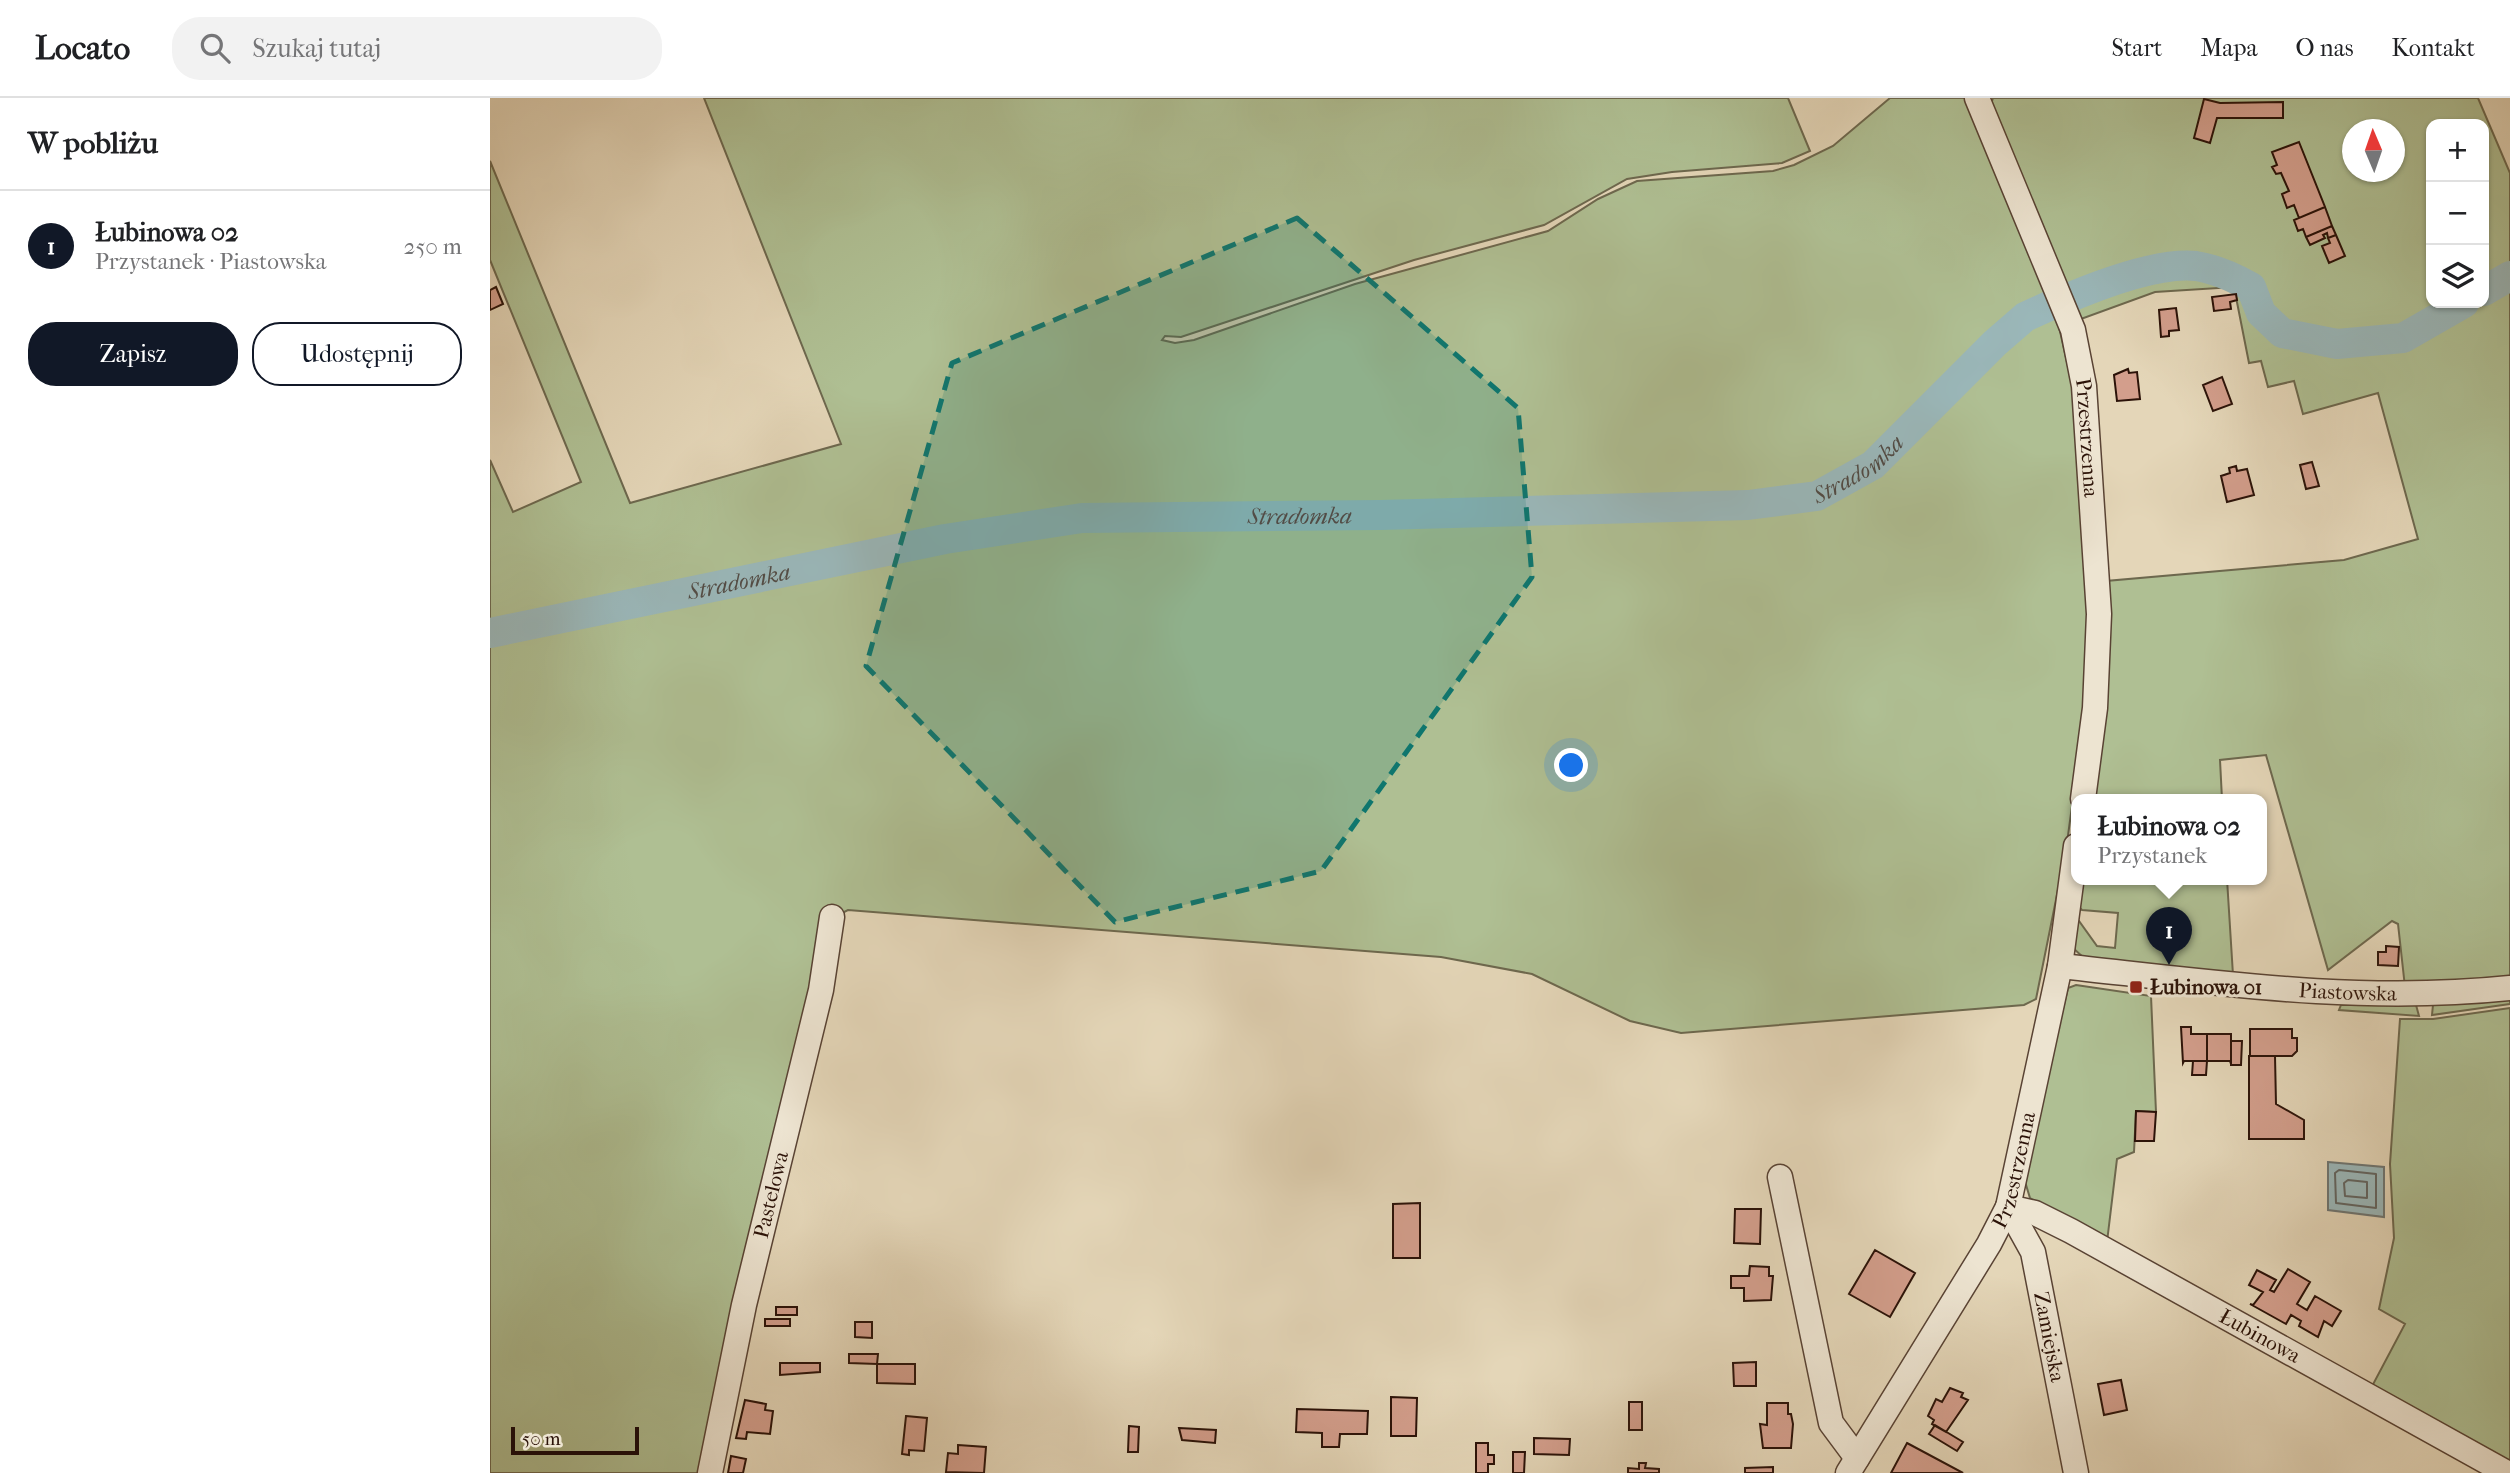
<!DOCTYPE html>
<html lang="pl">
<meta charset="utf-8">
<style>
:root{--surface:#fff;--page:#f2f2f2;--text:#202124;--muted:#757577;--line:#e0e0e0;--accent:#111827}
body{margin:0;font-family:"IM FELL French Canon",serif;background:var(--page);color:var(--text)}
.controls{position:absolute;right:21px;top:21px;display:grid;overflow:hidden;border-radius:14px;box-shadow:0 2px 5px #0004}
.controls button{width:63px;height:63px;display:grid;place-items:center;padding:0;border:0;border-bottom:2px solid var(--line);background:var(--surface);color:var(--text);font:35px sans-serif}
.compass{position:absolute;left:1852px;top:21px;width:63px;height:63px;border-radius:50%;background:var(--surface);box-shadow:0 2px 5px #0004;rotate:358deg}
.scale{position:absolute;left:21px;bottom:18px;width:128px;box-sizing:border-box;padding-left:7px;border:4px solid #2b1208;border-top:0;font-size:19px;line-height:24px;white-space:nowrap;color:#2b1208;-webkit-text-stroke:5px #ede4d1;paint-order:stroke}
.you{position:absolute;left:1082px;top:668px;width:24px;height:24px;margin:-18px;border:5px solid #fff;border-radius:50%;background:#1a73e8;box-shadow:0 0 0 10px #1a73e833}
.badge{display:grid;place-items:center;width:46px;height:46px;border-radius:50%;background:var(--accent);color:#fff;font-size:23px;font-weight:700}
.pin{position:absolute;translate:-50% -58px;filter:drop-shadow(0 2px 4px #0008)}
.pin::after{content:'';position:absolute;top:37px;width:24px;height:21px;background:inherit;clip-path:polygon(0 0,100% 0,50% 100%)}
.popup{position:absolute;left:1581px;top:696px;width:196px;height:91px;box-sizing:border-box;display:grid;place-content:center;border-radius:14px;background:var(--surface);filter:drop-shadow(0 2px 5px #0005);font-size:23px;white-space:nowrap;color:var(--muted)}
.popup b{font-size:26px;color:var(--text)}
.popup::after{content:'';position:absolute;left:50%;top:100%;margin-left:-14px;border:14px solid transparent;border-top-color:var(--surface)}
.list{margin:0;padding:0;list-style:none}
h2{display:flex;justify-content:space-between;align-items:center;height:91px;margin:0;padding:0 28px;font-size:30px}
h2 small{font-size:23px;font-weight:400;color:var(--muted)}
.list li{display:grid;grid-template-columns:46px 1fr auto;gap:21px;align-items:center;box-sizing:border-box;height:112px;padding:0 28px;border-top:2px solid var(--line)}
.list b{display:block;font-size:26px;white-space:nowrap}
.list p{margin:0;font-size:23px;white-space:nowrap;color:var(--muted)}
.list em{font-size:23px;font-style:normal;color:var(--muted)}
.actions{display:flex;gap:14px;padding:21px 28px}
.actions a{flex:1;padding:16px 0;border:2px solid var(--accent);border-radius:28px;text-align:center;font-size:24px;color:var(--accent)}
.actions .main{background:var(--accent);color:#fff}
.icon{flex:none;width:38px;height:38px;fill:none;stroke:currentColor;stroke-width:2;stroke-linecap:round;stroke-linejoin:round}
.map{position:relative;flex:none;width:2020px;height:1375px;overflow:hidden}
header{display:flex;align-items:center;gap:42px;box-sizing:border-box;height:98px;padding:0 35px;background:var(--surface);border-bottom:2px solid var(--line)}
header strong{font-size:33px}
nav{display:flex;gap:38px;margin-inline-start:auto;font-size:24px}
.search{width:490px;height:63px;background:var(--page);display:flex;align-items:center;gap:18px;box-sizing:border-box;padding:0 24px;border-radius:28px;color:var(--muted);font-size:26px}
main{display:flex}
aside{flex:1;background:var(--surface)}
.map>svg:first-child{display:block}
.green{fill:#afbf93;stroke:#6d684e;stroke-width:2;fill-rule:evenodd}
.water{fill:#9ab7b9;stroke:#6e7572;stroke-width:2}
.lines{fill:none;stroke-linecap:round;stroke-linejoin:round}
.shore{stroke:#626460;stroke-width:2}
.river{stroke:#9ab7b9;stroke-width:30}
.building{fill:#d39e8c;stroke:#2b1208;stroke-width:2}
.minor-casing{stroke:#594334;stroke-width:27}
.minor{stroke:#ede4d1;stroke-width:24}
.marked{fill:#0f766e;fill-opacity:0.2;stroke:#0f766e;stroke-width:5;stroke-dasharray:14 9;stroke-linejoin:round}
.poi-dot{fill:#8f2418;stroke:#ede4d1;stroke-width:2.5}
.labels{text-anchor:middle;stroke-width:6;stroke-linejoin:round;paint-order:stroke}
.street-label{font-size:21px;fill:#2b1208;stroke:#ede4d1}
.poi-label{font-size:21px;font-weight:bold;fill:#2b1208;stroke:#ede4d1;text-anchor:start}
.water-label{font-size:23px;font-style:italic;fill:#524c46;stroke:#ede4d1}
</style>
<header>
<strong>Locato</strong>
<div class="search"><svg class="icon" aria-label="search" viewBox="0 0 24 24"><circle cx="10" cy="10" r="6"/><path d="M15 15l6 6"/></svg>Szukaj tutaj</div>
<nav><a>Start</a><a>Mapa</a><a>O nas</a><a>Kontakt</a></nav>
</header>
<main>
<aside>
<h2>W pobliżu<small></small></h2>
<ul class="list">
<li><span class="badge">1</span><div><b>Łubinowa 02</b><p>Przystanek · Piastowska</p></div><em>250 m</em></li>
</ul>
<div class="actions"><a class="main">Zapisz</a><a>Udostępnij</a></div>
</aside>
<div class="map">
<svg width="2020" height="1375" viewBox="0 0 2020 1375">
<rect width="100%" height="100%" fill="#e4d6b8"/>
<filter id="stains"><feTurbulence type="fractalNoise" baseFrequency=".00286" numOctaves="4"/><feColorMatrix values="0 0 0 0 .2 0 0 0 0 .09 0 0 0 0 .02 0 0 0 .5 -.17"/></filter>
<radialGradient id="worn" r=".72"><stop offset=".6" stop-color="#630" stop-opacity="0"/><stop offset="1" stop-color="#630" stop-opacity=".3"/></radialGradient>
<path class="green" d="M214 0H1298L1320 53 1292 65 1182 74 1137 81 1054 127 924 162 691 239 675 238 672 242 685 245 704 242 865 186 1058 133 1108 101 1147 83 1283 73 1304 67 1343 48 1400 0H1477L1569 229 1584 295 1599 498 1598 553 1591 643 1576 752 1546 901 1534 907 1191 935 1140 923 1042 876 951 859 358 812 342 820 220 1375H0V362L23 414 91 384 0 162V63L140 405 351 346Z
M1503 0H1988L2020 75V881L1915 889 1908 826 1902 823 1838 872 1776 657 1730 662 1732 701H1602L1616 483 1854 462 1928 441 1888 295 1813 316 1804 283 1778 289 1771 263 1759 265 1744 189 1665 194 1591 221 1500 9ZM1941 26H1994V205H1941ZM1862 32H1904V74H1862Z
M1589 781H1737L1743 877 1594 860 1583 850 1581 826 1589 823 1607 848 1625 850 1628 815 1592 812 1585 805Z
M1586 887 1661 898 1666 1014 1646 1013 1644 1054 1627 1061 1617 1144 1540 1100 1533 1077 1578 890Z
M2020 900V906L1942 917 1943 907Z
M1851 907H1926L1929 918 1849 912Z
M2020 910V1371L1880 1292 1915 1226 1889 1211 1904 1140 1900 1066 1910 921H1943Z"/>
<path class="water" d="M1838 1064 1894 1069V1119L1838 1112Z"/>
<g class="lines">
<path class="shore" d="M1849 1072 1886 1076V1110L1846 1105 1845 1075Z
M1858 1082 1877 1084V1100L1855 1098 1854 1085Z"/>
<g class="river">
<path d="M1994 193 2020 178"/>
<path d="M1571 203C1606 188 1668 164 1706 168 1726 171 1743 179 1761 189L1771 215 1792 235 1847 246 1913 240 1974 205"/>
<path id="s1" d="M0 535 455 441 592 420 890 417 1258 407 1327 398 1383 367 1505 245 1535 219 1559 208"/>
</g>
</g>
<path class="building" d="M1714 1 1730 5 1793 4V20H1727L1720 45 1704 40Z
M1809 44 1835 109 1809 120 1804 107 1797 110 1792 96 1799 93 1791 75 1786 76 1782 69 1787 67 1782 54Z
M1835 109 1842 128 1816 139 1813 131 1808 133 1804 122Z
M1842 128 1846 137 1838 140 1837 135 1833 137 1835 140 1820 147 1816 139Z
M1846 137 1855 158 1839 165 1832 148 1840 145 1838 140Z
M6 189 13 206 0 212V192Z
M1746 196 1747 202 1740 204 1741 211 1724 213 1722 199Z
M1686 210 1689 232 1679 233V238L1671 239 1669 212Z
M1638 271 1639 275 1647 274 1650 301 1627 303 1624 277Z
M1732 279 1742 306 1723 313 1713 287Z
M1822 364 1829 388 1816 391 1810 367Z
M1746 368 1747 373 1757 371 1764 397 1737 404 1731 378 1740 375 1739 370Z
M1896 848 1909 849 1908 868 1888 867V854H1896Z
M1691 929H1701V936H1717V963H1694L1693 965Z
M1760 931H1802V940H1807V953L1802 958H1760Z
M1717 936H1741V966L1740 963H1717Z
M1741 943H1752L1751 967H1741Z
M1759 958H1785L1786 1006 1814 1022V1041H1759Z
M1703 963H1717L1716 977H1702Z
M1646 1013 1666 1014 1664 1043H1645Z
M930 1105V1160H903V1106Z
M1245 1111H1271L1270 1146 1244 1145Z
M1385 1152 1425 1175 1400 1219 1359 1196Z
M1260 1168 1279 1169V1178H1283L1281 1202 1254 1203V1190H1241V1178H1259Z
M1798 1171 1820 1184 1807 1206 1817 1212 1825 1198 1851 1213 1842 1228 1834 1223 1828 1239 1809 1228 1811 1223 1801 1217 1796 1226 1760 1206 1763 1207 1773 1194 1759 1187 1767 1172 1786 1182 1780 1192 1784 1194Z
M286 1209H307V1217H286Z
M275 1221H300V1228H275Z
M365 1224H382V1240L365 1239Z
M359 1256H388L387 1266 359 1265Z
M1266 1264V1288H1244L1243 1265Z
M290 1265H330V1274L290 1277Z
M387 1266H425V1286L387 1285Z
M1631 1282 1637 1312 1614 1317 1608 1286Z
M1460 1290 1473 1295 1471 1299 1478 1302 1456 1334 1442 1326 1444 1322 1438 1318 1446 1301 1452 1304Z
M901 1299 927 1300 926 1338H901Z
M255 1302 276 1306 275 1312 283 1313 280 1336 257 1334 256 1341 246 1340Z
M1139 1304H1152V1332H1139Z
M1277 1305H1298V1316H1301L1303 1326 1301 1350H1273L1270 1326 1277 1327Z
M807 1311 878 1313 877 1336H850L849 1349H832V1335L806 1334Z
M416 1318 437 1320 434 1353 419 1352V1357L412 1356Z
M1445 1327 1473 1344 1467 1353 1439 1336Z
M639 1328 649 1329 648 1354H638Z
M689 1330 726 1332 725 1345 692 1342Z
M1044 1340 1080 1341 1079 1357 1044 1356Z
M986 1345H998V1357H1004V1366H998V1375H986Z
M1417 1345 1473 1375H1401Z
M468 1347 496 1349 494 1375 456 1374 458 1355 468 1356Z
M1023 1354H1035L1034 1375H1023Z
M241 1358 256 1361 253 1375H238Z
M1149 1365H1156L1155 1370 1169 1371V1375H1138V1370L1149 1371Z
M1283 1369V1375H1255V1370Z"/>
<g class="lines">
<g class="minor-casing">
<g id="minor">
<path id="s2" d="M1487 0 1583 232 1594 288 1609 516 1605 610 1593 701"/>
<path id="s3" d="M1570 868C1721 884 1867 906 2020 890"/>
<path d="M1290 1079 1341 1325 1367 1360"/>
<path id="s4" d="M1518 1109 1545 1115 1581 1133 2017 1375"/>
<path id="s5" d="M1518 1109 1543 1154 1586 1375"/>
<path id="s6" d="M220 1375 254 1207 331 892 342 819"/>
<path id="s7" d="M1358 1375 1499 1146 1518 1109 1570 868 1586 748"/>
</g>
</g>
<use href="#minor" class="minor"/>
</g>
<path class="marked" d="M807 120 1028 310 1042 479 831 773 625 824 376 568 462 265Z"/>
<rect class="poi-dot" x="1639" y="882" width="14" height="14" rx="3.5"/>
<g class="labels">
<g class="street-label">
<text dy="7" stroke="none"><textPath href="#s2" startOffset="360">Przestrzenna</textPath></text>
<text dy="7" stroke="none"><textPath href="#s3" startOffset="289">Piastowska</textPath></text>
<text dy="7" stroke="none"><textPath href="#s7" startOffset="348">Przestrzenna</textPath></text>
<text dy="7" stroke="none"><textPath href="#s6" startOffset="285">Pastelowa</textPath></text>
<text dy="7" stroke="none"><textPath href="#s4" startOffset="284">Łubinowa</textPath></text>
<text dy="7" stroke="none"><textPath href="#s5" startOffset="138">Zamiejska</textPath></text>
</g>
<g class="poi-label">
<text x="1660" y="896">Łubinowa 01</text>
</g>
<g class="water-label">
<text dy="8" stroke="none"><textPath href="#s1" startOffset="1388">Stradomka</textPath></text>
<text dy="8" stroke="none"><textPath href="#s1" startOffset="821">Stradomka</textPath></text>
<text dy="8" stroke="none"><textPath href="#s1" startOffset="254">Stradomka</textPath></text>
</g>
</g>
<rect width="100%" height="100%" filter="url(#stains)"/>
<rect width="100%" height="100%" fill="url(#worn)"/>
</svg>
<div class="controls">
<button>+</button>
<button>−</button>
<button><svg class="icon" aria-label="layers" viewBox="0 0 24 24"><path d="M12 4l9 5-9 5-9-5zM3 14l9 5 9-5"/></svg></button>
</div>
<svg class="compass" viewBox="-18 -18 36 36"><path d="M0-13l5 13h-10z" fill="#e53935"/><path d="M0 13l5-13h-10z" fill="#757577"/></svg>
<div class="scale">50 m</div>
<div class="you"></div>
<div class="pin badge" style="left:1679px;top:867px">1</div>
<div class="popup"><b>Łubinowa 02</b>Przystanek</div>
</div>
</main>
